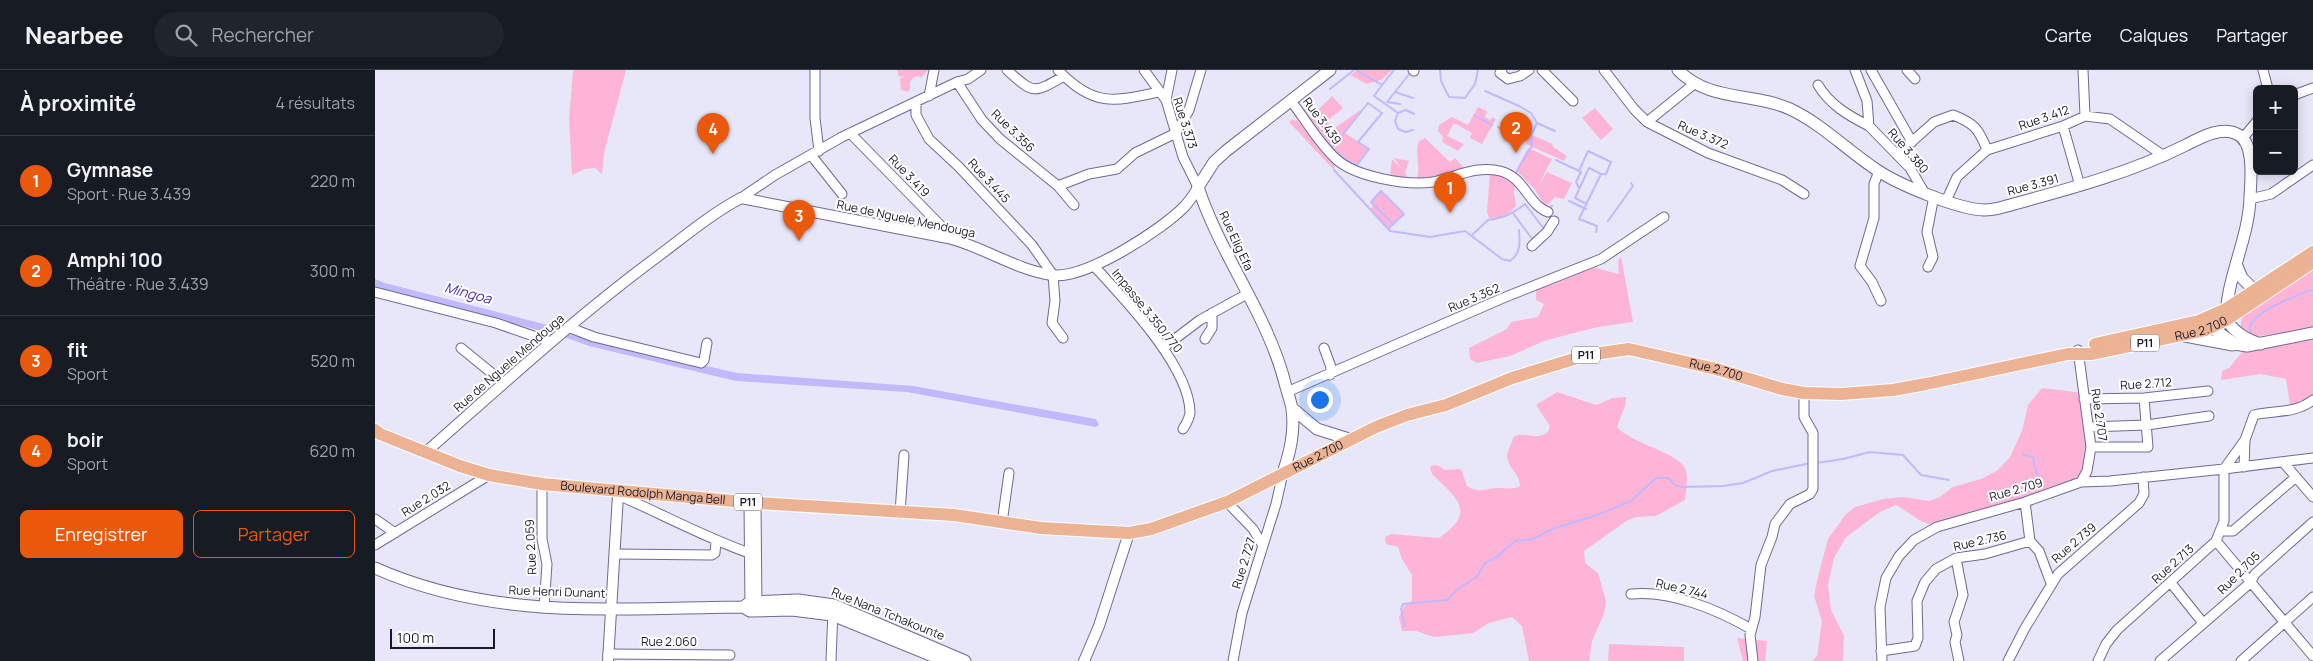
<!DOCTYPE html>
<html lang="fr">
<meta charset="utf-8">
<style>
:root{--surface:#171b24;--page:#20242c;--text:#f1f3f6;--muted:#9ea1a6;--line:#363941;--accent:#ea580c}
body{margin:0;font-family:Manrope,sans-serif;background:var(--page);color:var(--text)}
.controls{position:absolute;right:15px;top:15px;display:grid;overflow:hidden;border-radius:8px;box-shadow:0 2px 12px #0003}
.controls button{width:45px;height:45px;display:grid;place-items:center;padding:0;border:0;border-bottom:1px solid var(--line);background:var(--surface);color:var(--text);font:25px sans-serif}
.scale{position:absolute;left:15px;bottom:12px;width:105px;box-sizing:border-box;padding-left:5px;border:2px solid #1a1828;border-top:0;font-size:14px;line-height:18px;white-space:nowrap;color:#1a1828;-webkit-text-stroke:4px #fff;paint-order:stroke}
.you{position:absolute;left:944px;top:329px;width:18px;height:18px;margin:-12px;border:4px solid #fff;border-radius:50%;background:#1a73e8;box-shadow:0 0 0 8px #1a73e833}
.badge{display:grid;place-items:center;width:32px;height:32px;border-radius:50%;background:var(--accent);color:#fff;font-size:16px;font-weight:700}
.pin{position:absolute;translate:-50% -41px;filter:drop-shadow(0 1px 2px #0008)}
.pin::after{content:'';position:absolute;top:26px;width:18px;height:15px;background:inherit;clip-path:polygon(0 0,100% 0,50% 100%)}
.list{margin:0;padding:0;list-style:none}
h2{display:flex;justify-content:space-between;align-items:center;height:65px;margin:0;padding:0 20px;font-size:21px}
h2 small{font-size:16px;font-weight:400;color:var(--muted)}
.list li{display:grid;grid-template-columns:32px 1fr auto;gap:15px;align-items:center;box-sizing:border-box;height:90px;padding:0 20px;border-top:1px solid var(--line)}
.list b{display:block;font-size:19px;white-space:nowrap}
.list p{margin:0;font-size:16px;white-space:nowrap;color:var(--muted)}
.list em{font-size:16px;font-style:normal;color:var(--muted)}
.actions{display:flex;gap:10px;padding:15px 20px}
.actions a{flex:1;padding:11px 0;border:1px solid var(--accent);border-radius:8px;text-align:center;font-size:18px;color:var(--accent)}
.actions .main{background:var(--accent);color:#fff}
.icon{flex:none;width:28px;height:28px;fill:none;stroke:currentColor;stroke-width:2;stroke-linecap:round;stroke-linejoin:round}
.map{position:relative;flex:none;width:1938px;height:591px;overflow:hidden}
header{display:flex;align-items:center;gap:30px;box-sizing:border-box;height:70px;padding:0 25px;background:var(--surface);border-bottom:1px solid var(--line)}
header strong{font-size:24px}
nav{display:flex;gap:28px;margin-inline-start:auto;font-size:18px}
.search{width:350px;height:45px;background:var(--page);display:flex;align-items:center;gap:12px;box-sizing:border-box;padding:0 18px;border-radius:28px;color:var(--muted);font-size:19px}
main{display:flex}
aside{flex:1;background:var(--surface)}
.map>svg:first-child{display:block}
.green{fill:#fdb4d7}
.water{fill:#c0b9fd}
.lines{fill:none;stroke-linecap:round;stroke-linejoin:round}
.stream{stroke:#c0b9fd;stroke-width:2}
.minor-casing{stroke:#6e6a93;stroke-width:11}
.tertiary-casing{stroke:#6e6a93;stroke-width:12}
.secondary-casing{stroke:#6e6a93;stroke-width:13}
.primary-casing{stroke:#fff;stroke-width:14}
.minor{stroke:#fff;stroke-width:9}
.tertiary{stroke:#fff;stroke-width:10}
.secondary{stroke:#fff;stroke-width:11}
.primary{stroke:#ebb393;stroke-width:12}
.labels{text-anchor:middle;stroke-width:4;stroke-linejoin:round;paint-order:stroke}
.shield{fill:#fff;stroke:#5f5d68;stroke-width:1}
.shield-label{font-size:11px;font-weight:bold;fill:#1a1828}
.street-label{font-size:12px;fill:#1a1828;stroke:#fff}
.water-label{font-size:14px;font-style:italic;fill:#502cab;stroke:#fff}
</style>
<header>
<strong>Nearbee</strong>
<div class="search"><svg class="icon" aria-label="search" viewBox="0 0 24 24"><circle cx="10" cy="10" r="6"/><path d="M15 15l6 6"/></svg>Rechercher</div>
<nav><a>Carte</a><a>Calques</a><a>Partager</a></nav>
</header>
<main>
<aside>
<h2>À proximité<small>4 résultats</small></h2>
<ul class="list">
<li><span class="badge">1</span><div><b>Gymnase</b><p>Sport · Rue 3.439</p></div><em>220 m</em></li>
<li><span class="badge">2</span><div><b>Amphi 100</b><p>Théâtre · Rue 3.439</p></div><em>300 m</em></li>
<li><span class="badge">3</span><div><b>fit</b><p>Sport</p></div><em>520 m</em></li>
<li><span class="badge">4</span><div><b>boir</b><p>Sport</p></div><em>620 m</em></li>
</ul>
<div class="actions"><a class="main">Enregistrer</a><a>Partager</a></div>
</aside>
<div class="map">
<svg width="1938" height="591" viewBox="0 0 1938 591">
<rect width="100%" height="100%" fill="#e8e7fa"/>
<path class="green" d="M198 0H251L229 83 227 104 220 98 210 99 197 105 194 49Z
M522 0H553L546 8 544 6 539 7 535 12V19L533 22 526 20 525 9 529 6 524 7Z
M983 0H1017L1006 10 992 14 975 5Z
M957 26 968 38 952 51 954 54 950 57 954 62 987 39 969 62 994 79 981 96 959 80 968 64 957 77 935 48Z
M1103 37 1112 41 1110 47 1115 50 1117 47 1121 49 1107 74 1095 68 1097 63 1079 53 1072 66 1089 74 1083 81 1067 72 1068 67 1063 61 1064 55 1077 47 1093 55Z
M1220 38 1238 59 1226 70 1207 48Z
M917 49 920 51 922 50 960 92 959 100 914 52Z
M1154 64 1178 74 1177 76 1192 86 1189 91 1151 74Z
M1050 68 1075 92 1080 88 1089 98 1058 109 1042 108C1046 97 1039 84 1044 71Z
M1153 78 1177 89 1162 118 1172 102 1197 113 1189 129 1180 127 1170 137 1161 121 1141 100Z
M1019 88 1034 91 1030 103 1034 109 1015 106 1017 89 1027 99Z
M1115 102 1140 111 1139 123 1141 136 1130 147 1114 148 1112 142Z
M1006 121 1029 144 1018 154 1010 147 1017 154 1013 158 995 139 999 135 996 132Z
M1246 187 1258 252 1223 257 1195 264 1169 271 1135 286 1102 293 1095 289 1094 278 1132 259 1136 252 1163 247 1169 234 1161 230V220L1167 216 1179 214 1212 196 1244 204 1243 191Z
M1938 200V258L1878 267 1865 258 1867 247Z
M1938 263V330L1916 341 1911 309 1886 304 1846 310 1847 301 1854 298 1872 276Z
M1667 318 1709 323 1716 377 1706 412 1562 457 1546 451 1521 435 1505 442 1471 467 1459 488 1453 515 1456 540 1469 566 1468 591H1437L1442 586 1447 551 1439 526 1444 503 1453 469 1471 444 1480 437 1509 429 1528 427 1554 431 1565 427 1578 417 1606 409 1623 400 1635 387 1647 361 1653 335Z
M1182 322 1221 335 1238 328 1251 327V333L1242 357C1256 373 1301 382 1310 398 1314 406 1311 421 1310 430L1281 446 1262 447 1253 450 1209 481 1210 493 1223 503 1231 531 1229 544 1217 571 1214 591H1154L1147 556 1137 547 1114 553 1098 563 1091 564 1059 567 1041 561H1027L1024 547 1029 536 1037 531V505L1027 489 1023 477 1011 474 1010 467 1016 464 1064 468C1103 441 1081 428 1057 404L1055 398 1056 396 1062 395 1070 400 1086 399 1092 416C1102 424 1114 418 1125 418 1132 418 1137 420 1145 416 1145 405 1136 400 1133 391 1130 381 1137 376 1138 367 1148 360 1160 372 1173 362L1175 356 1161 335Z
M1362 568 1392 571 1390 591H1368Z
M1234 574 1309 577V591H1233Z"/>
<path class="water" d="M0 209 10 213 180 257 175 263 0 218Z
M193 264 362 303 538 316 721 349 724 355 721 357 532 322 361 311 214 276 189 267Z"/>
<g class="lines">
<path class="stream" d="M981 0 1007 15 999 26 1023 43
M1065 0 1066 11 1074 27 1090 28 1100 14 1103 0
M1007 15 1019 0
M955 19 979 0
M1110 21 1144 36 1156 43 1162 53 1180 61
M1020 22 1038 28
M1025 34 1012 32 1035 3
M929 40C944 64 959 86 986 98
M1099 45 1117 55
M1123 57 1141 66
M1038 60 1031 62 1023 59 1020 51 1023 43 1031 40 1039 44
M957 78 993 33 1007 43 983 72 994 79 982 95
M1181 90 1204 101
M959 100 1015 161 1055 167 1090 161 1127 189 1135 191C1146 183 1145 173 1144 160
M1140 104 1157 76 1156 65 1162 53
M1204 118 1201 112 1206 102 1204 101 1213 81 1236 92 1231 104H1226L1204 149 1222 156 1221 162
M1194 131 1211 139
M1212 134 1200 128 1214 98 1226 104
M1172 138 1177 136
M1138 143 1157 169 1166 162
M1233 151 1258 116 1256 113
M1013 159 1029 144 1006 121 996 132 1018 154
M1097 165 1113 150C1128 148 1137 144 1150 134L1169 159
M1876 265C1876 262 1875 259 1875 257 1879 241 1924 224 1938 220
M1648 384 1659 388V395L1667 416
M1441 393 1468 389 1495 382 1528 385 1546 405 1574 410
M1030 556 1026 539 1028 534 1072 530 1084 518 1102 507 1110 493 1122 487 1140 471 1158 469 1177 459 1222 445 1256 431 1281 408H1293L1300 415 1307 417 1348 416 1368 413 1397 401 1436 393"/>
<g class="minor-casing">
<path id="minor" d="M440 0V48L444 81
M632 0C659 24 658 24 689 6
M683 0C718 37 739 32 784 22
M769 0 791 30 808 87 823 117
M1038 0 1039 1
M1127 0 1125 3 1133 9 1145 6 1154 0
M1167 0 1198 31
M1229 0 1259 39 1272 52
M1480 0 1492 31 1494 56 1535 98 1549 122
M1496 0 1537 72
M1532 0 1540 9
M1708 0 1710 46
M1888 0 1893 19
M582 12 593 9 606 0
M1319 14 1272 52 1333 83 1407 110 1429 124
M1443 15C1455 35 1474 46 1494 56
M1919 25 1938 18
M554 26 559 0
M791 30 797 0
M916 31C931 50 942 71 960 88 979 107 1033 116 1058 112 1081 107 1102 95 1125 101 1150 107 1153 135 1173 142
M541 32V45L554 69 584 97 657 175 678 205 680 231 677 253 688 268
M1688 56 1705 116
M475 63 571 161 573 168
M1868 68 1882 51
M436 85 467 124
M1522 85 1559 52 1578 45C1599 53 1604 59 1612 80
M1504 101 1499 114V148L1485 196 1497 212 1506 231
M683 116 699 135
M366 128 400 105 467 67 582 12 607 50 625 69 683 116 714 104 742 99 760 83 801 63 814 40 826 0
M1875 129 1896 124 1938 95
M1571 131 1582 107 1612 80 1688 56 1710 46 1735 49 1789 86
M1157 176 1172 162 1179 151
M719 196C750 230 814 296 815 342 815 348 811 354 808 359
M1553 197 1558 187 1552 162 1559 126
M0 222 121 253 176 272
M193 257 219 267 326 293 329 290 332 273
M830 269 837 258V243
M86 278 129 313
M788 278 825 250 872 224
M949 278 956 297 955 305
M1703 280 1716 377 1712 401 1706 412
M912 322 1128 228 1226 189 1289 147
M1709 329 1769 328 1833 321
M1714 357 1772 355 1834 346
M1716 377H1773L1769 328
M1908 392 1938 427
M1869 397 1870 370
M167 414V469L172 494 169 538
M243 425C287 444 329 467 374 483
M374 432 375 537
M852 432 878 459 888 476
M1650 432 1655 471 1664 481 1676 513
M381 433 382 536
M525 443 529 385
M0 449 20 463
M627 453 634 403
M1846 461H1858L1921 407
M1841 471 1938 586
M0 475 114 405
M240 484 337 485 340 483 341 471
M1581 488 1588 525 1579 552 1582 565 1580 572 1584 591
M1796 513 1828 553
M1256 524C1296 520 1343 540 1376 559
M1506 581 1540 576 1543 568 1542 531 1550 512 1561 499 1581 488 1610 484 1655 471
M233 584 355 585
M456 591 458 540
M858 591 867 543 901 434 908 403
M1378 591 1375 565 1380 547 1386 495 1397 467 1400 454 1415 434 1435 424 1438 419V363L1429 347V323
M1507 591 1505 537 1511 508 1524 486 1539 470 1562 457 1650 432 1706 412 1735 411 1849 399 1870 370 1879 345C1900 340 1920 344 1938 330
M1633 591 1650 558 1683 504 1764 433 1769 424 1768 407
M1723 591 1731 574 1742 560 1841 471 1849 451V399L1938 388
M1785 591 1875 513 1880 504 1938 452
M1866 591 1938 527"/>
</g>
<g class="tertiary-casing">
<path id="tertiary" d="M51 382C127 315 201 247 282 187 310 166 336 144 366 128L573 168C609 177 641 200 677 205 710 210 788 159 810 136 815 130 820 124 823 117
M233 591 243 425 239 421
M709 591 724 556 754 463"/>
</g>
<g class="secondary-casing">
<path id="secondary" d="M1303 0C1334 32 1378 22 1415 39 1447 54 1473 81 1502 100 1524 115 1583 139 1609 140 1615 140 1621 139 1628 137 1690 120 1753 104 1811 75 1825 68 1845 56 1862 64 1880 72 1876 109 1875 127 1874 169 1851 208 1851 250 1861 263 1870 269 1886 274
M1862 196 1867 208 1879 220
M1836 257 1860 274 1872 276 1938 263
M1810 266 1858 275
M917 338 942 359 974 369
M908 403C915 382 920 362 917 339 916 332 913 324 911 317 894 246 846 187 823 117L839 92 851 81 955 0
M0 498C118 551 242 538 368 537
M368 537 375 532 423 530 459 535 590 591
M368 537 375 541 417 540 457 545 570 591"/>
</g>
<g class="primary-casing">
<g id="primary">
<path d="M1720 274 1824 251 1851 239 1938 182"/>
<path id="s1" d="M0 360 5 364 85 396 114 405 167 414 381 433 579 445 666 458 754 463 776 459 852 432 1001 357 1032 345 1071 335 1137 308 1212 285 1254 279 1341 299 1407 319 1429 323 1466 324 1518 320 1551 314 1693 284H1717L1831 260 1851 250 1938 192"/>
</g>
</g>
<use href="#minor" class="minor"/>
<use href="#tertiary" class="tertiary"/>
<use href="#secondary" class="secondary"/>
<use href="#primary" class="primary"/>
</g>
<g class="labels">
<g class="shield">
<rect x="1756" y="264.5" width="28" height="17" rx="4"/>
<rect x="1197" y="276.5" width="28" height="17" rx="4"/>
<rect x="359" y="423.5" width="28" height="17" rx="4"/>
</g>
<g class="shield-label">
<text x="1770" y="277">P11</text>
<text x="1211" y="289">P11</text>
<text x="373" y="436">P11</text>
</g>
<g class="street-label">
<text transform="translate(1669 48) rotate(-19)" y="4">Rue 3.412</text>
<text transform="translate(947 51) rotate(53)" y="4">Rue 3.439</text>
<text transform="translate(810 53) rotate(72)" y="4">Rue 3.373</text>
<text transform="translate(638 61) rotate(44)" y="4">Rue 3.356</text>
<text transform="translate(1328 65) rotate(23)" y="4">Rue 3.372</text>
<text transform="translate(1533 81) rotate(49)" y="4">Rue 3.380</text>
<text transform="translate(534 106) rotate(46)" y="4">Rue 3.419</text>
<text transform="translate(614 111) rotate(47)" y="4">Rue 3.445</text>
<text transform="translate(1658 115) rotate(-15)" y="4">Rue 3.391</text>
<text transform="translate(531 149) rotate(12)" y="4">Rue de Nguele Mendouga</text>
<text transform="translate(861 171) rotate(65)" y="4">Rue Elig Efa</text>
<text transform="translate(1099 228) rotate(-23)" y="4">Rue 3.362</text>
<text transform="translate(772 241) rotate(51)" y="4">Impasse 3.350/770</text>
<text dy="4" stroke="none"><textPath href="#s1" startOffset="1886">Rue 2.700</textPath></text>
<text transform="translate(134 293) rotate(-41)" y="4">Rue de Nguele Mendouga</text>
<text dy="4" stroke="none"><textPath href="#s1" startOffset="1391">Rue 2.700</textPath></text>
<text transform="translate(1771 314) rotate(-4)" y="4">Rue 2.712</text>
<text transform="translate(1724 345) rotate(82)" y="4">Rue 2.707</text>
<text dy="4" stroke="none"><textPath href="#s1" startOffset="971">Rue 2.700</textPath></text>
<text transform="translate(1641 420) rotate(-16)" y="4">Rue 2.709</text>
<text dy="4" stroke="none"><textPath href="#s1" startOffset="278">Boulevard Rodolph Manga Bell</textPath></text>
<text transform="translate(51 429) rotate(-32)" y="4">Rue 2.032</text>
<text transform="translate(1605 471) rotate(-13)" y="4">Rue 2.736</text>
<text transform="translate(1699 473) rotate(-41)" y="4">Rue 2.739</text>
<text transform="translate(156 477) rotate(-93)" y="4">Rue 2.059</text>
<text transform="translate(869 493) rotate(-73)" y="4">Rue 2.727</text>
<text transform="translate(1798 494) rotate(-42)" y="4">Rue 2.713</text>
<text transform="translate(1864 503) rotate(-45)" y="4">Rue 2.705</text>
<text transform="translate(1307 519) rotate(13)" y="4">Rue 2 744</text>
<text transform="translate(182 522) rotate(2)" y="4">Rue Henri Dunant</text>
<text transform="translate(513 544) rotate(22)" y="4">Rue Nana Tchakounte</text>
<text x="294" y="576">Rue 2.060</text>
</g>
<g class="water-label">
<text transform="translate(93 223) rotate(15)" y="5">Mingoa</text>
</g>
</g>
</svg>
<div class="controls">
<button>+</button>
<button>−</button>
</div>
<div class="scale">100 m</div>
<div class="you"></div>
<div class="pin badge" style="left:1075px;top:143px">1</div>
<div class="pin badge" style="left:1141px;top:83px">2</div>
<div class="pin badge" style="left:424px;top:171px">3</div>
<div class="pin badge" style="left:338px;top:84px">4</div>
</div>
</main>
